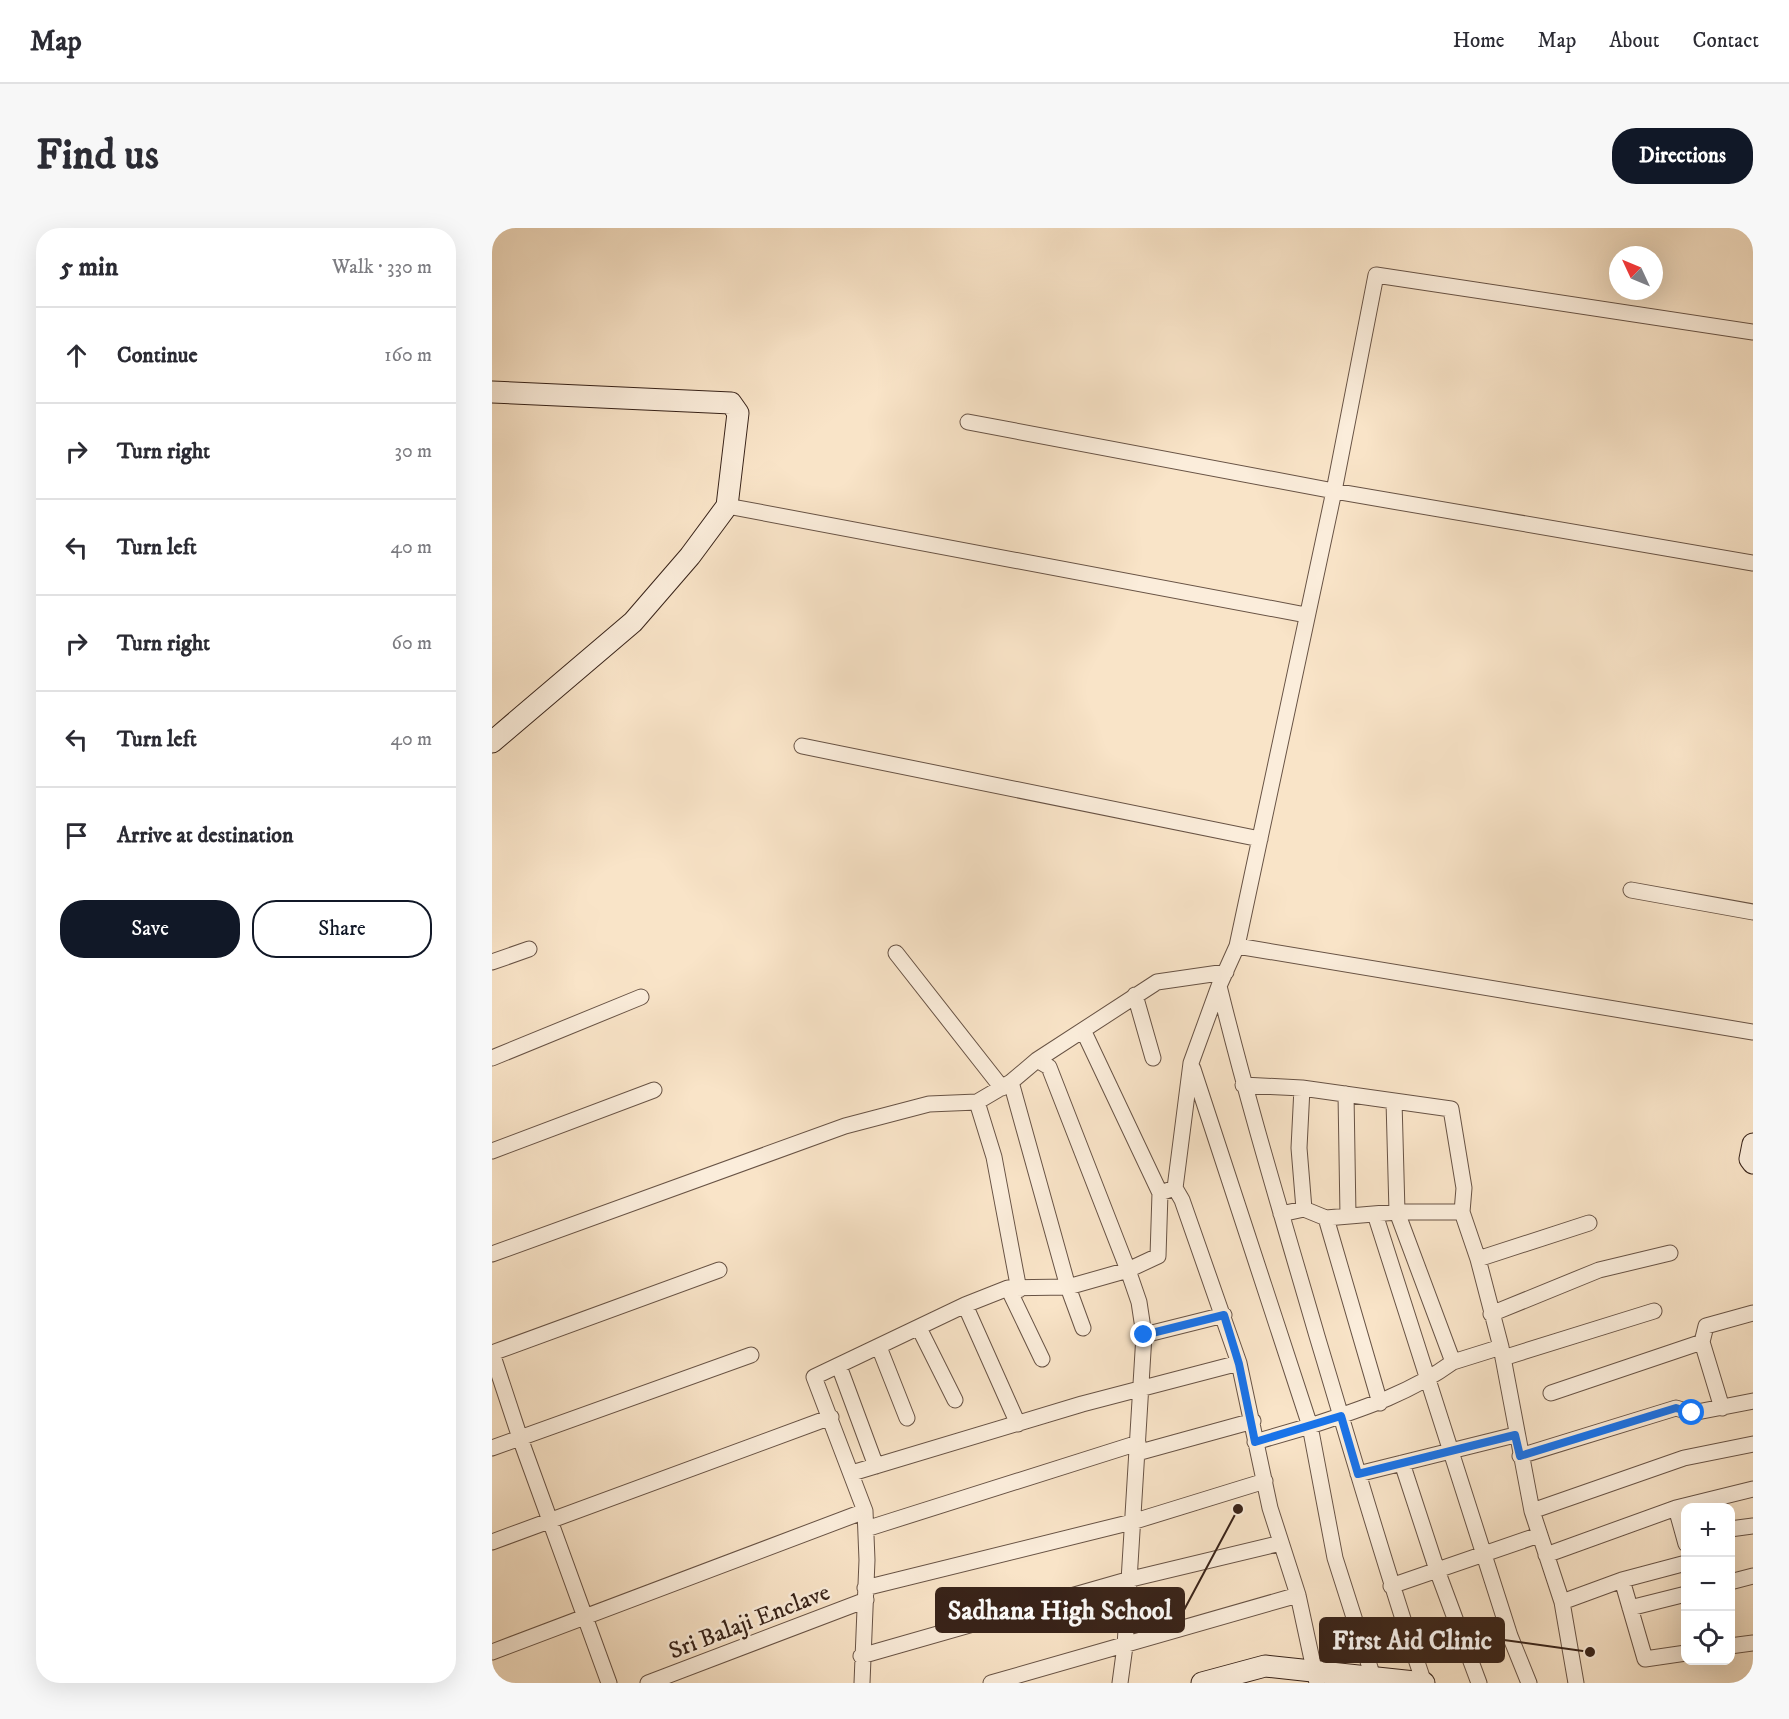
<!DOCTYPE html>
<meta charset="utf-8">
<style>
:root{--surface:#fff;--page:#f7f7f7;--text:#2b2b33;--muted:#7c7c81;--line:#e1e1e2;--accent:#111827}
body{margin:0;font-family:"IM FELL DW Pica",serif;background:var(--page);color:var(--text)}
.controls{position:absolute;right:18px;bottom:18px;display:grid;overflow:hidden;border-radius:12px;box-shadow:0 6px 24px #0002}
.controls button{width:54px;height:54px;display:grid;place-items:center;padding:0;border:0;border-bottom:2px solid var(--line);background:var(--surface);color:var(--text);font:30px sans-serif}
.compass{position:absolute;left:1117px;top:18px;width:54px;height:54px;border-radius:50%;background:var(--surface);box-shadow:0 6px 24px #0002;rotate:314deg}
.stop{position:absolute;width:18px;height:18px;margin:-14px;border:4px solid #1a73e8;border-radius:50%;background:#fff}
.stop.end{background:#1a73e8;border-color:#fff;box-shadow:0 2px 6px #0008}
.list{margin:0;padding:0;list-style:none}
h2{display:flex;justify-content:space-between;align-items:center;height:78px;margin:0;padding:0 24px;font-size:26px}
h2 small{font-size:20px;font-weight:400;color:var(--muted)}
.list li{display:grid;grid-template-columns:39px 1fr auto;gap:18px;align-items:center;box-sizing:border-box;height:96px;padding:0 24px;border-top:2px solid var(--line)}
.list b{display:block;font-size:22px;white-space:nowrap}
.list em{font-size:20px;font-style:normal;color:var(--muted)}
.actions{display:flex;gap:12px;padding:18px 24px}
.actions a{flex:1;padding:14px 0;border:2px solid var(--accent);border-radius:24px;text-align:center;font-size:21px;color:var(--accent)}
.actions .main{background:var(--accent);color:#fff}
.icon{flex:none;width:33px;height:33px;fill:none;stroke:currentColor;stroke-width:2;stroke-linecap:round;stroke-linejoin:round}
.map{position:relative;flex:none;width:1261px;height:1455px;overflow:hidden;border-radius:24px}
header{display:flex;align-items:center;gap:36px;box-sizing:border-box;height:84px;padding:0 30px;background:var(--surface);border-bottom:2px solid var(--line)}
header strong{font-size:28px}
nav{display:flex;gap:33px;margin-inline-start:auto;font-size:21px}
.intro{display:flex;align-items:center;justify-content:space-between;box-sizing:border-box;height:144px;padding:0 36px}
h1{margin:0;font-size:42px}
.button{padding:15px 27px;border-radius:24px;background:var(--accent);color:#fff;font-size:21px;font-weight:700}
main{display:flex;gap:36px;padding:0 36px}
aside{flex:1;background:var(--surface);border-radius:24px;box-shadow:0 6px 24px #0002}
.map>svg:first-child{display:block}
.lines{fill:none;stroke-linecap:round;stroke-linejoin:round}
.street-casing{stroke:#685345;stroke-width:17}
.secondary-casing{stroke:#382319;stroke-width:23}
.street{stroke:#fbeddb;stroke-width:15}
.secondary{stroke:#fbeddb;stroke-width:21}
.route{stroke:#1a73e8;stroke-width:8}
.labels{text-anchor:middle;stroke-width:5;stroke-linejoin:round;paint-order:stroke}
.street-label{font-size:24px;fill:#382319;stroke:#fbeddb}
.leader{fill:none;stroke:#382319;stroke-width:2}
.callout-dot{fill:#382319;stroke:#fbeddb;stroke-width:2}
.callout{fill:#382319;stroke:#382319;stroke-width:2}
.callout-label{font-size:26px;text-anchor:middle;font-weight:bold;fill:#fff}
</style>
<header>
<strong>Map</strong>
<nav><a>Home</a><a>Map</a><a>About</a><a>Contact</a></nav>
</header>
<div class="intro"><h1>Find us</h1><a class="button">Directions</a></div>
<main>
<aside>
<h2>5 min<small>Walk · 330 m</small></h2>
<ul class="list">
<li><svg class="icon" aria-label="ahead" viewBox="0 0 24 24"><path d="M12 20V5M6 11l6-6 6 6"/></svg><div><b>Continue</b></div><em>160 m</em></li>
<li><svg class="icon" aria-label="right" viewBox="0 0 24 24"><path d="M7 20v-9h11M14 6l5 5-5 5"/></svg><div><b>Turn right</b></div><em>30 m</em></li>
<li><svg class="icon" aria-label="left" viewBox="0 0 24 24"><path d="M17 20v-9H6M10 6l-5 5 5 5"/></svg><div><b>Turn left</b></div><em>40 m</em></li>
<li><svg class="icon" aria-label="right" viewBox="0 0 24 24"><path d="M7 20v-9h11M14 6l5 5-5 5"/></svg><div><b>Turn right</b></div><em>60 m</em></li>
<li><svg class="icon" aria-label="left" viewBox="0 0 24 24"><path d="M17 20v-9H6M10 6l-5 5 5 5"/></svg><div><b>Turn left</b></div><em>40 m</em></li>
<li><svg class="icon" aria-label="arrive" viewBox="0 0 24 24"><path d="M6 21V4h12l-3 4 3 4H6"/></svg><div><b>Arrive at destination</b></div></li>
</ul>
<div class="actions"><a class="main">Save</a><a>Share</a></div>
</aside>
<div class="map">
<svg width="1261" height="1455" viewBox="0 0 1261 1455">
<rect width="100%" height="100%" fill="#f9e4c8"/>
<filter id="stains"><feTurbulence type="fractalNoise" baseFrequency=".00333" numOctaves="4"/><feColorMatrix values="0 0 0 0 .2 0 0 0 0 .09 0 0 0 0 .02 0 0 0 .5 -.17"/></filter>
<radialGradient id="worn" r=".72"><stop offset=".6" stop-color="#630" stop-opacity="0"/><stop offset="1" stop-color="#630" stop-opacity=".3"/></radialGradient>
<g class="lines">
<g class="street-casing">
<path id="street" d="M476 194 842 263 1261 335
M235 278 814 387
M310 518 768 611
M1139 662 1261 684
M745 718 1261 804
M404 725 510 860
M0 734 37 721
M727 758C756 876 791 991 825 1108 860 1224 893 1340 932 1455
M643 767 661 830
M591 802 668 965
M0 830 149 769
M545 832 557 839 636 1042 647 1074 652 1107 633 1418 628 1455
M701 841 818 1198C869 1181 917 1166 961 1134
M519 854 576 1059 591 1100
M751 857 810 860 959 881 972 960 970 984 986 1031 1009 1119 1040 1283 1070 1374 1084 1455
M810 860 807 920 812 981
M854 866 856 988
M902 873 905 984 961 1134 1009 1119
M485 874 502 929 527 1062
M0 923 162 862
M683 960 690 972 747 1135 778 1280 806 1367 825 1455
M789 986 812 981 834 990 905 984H970
M883 986 1018 1408 1037 1455
M834 990 888 1175
M0 1026 353 898 437 876 485 874 519 854 545 832 665 754 734 744
M986 1031 1097 995
M516 1060 550 1131
M473 1077 526 1196
M999 1086 1107 1042 1178 1025
M427 1100 463 1172
M652 1107 732 1087
M1210 1114 1230 1180
M387 1119 415 1190
M0 1125 28 1210 117 1455
M0 1125 227 1042
M1011 1130 1162 1083
M347 1138 384 1238
M1059 1165 1210 1114 1214 1098 1261 1085
M763 1214 818 1198 843 1330 881 1449
M0 1220 259 1127
M645 1225 761 1193
M1028 1228 1184 1180 1200 1185 1261 1173
M910 1235 945 1342 987 1455
M360 1245 590 1176 747 1135
M866 1246 1023 1207
M1184 1280 1194 1316
M1040 1283 1192 1230 1261 1216
M374 1301 646 1215
M1238 1301 1261 1298
M0 1314 339 1189
M1054 1327 1184 1280 1261 1261
M1130 1352 1153 1431 1194 1425
M1238 1354 1261 1348
M899 1358 1047 1307
M373 1360 640 1294 773 1253
M1070 1374 1130 1352 1194 1335
M1138 1380 1194 1366
M1238 1418 1261 1415
M0 1424 373 1283
M369 1428 635 1352 789 1315
M156 1455 374 1372
M370 1455 375 1332 373 1283 322 1149 473 1077 516 1060 576 1059 636 1042 666 1028 668 965 683 960 699 835 727 758 745 718 842 263 884 47 1261 104
M499 1455 806 1367"/>
</g>
<g class="secondary-casing">
<path id="secondary" d="M0 164 239 175 246 185 235 278 198 328 141 394 0 514
M1261 916 1258 931 1261 935
M710 1455 773 1438 932 1455"/>
</g>
<use href="#street" class="street"/>
<use href="#secondary" class="secondary"/>
</g>
<g class="lines">
<path class="route" d="M652 1107 732 1087 747 1136 763 1214 849 1188 866 1246 1023 1207 1028 1228 1184 1180 1200 1185"/>
</g>
<g class="labels">
<g class="street-label">
<text transform="translate(257 1393) rotate(-21)" y="8">Sri Balaji Enclave</text>
</g>
</g>
<path class="leader" d="M746 1281L692 1382M1098 1424L1012 1412"/>
<g class="callout-dot">
<circle cx="746" cy="1281" r="6"/>
<circle cx="1098" cy="1424" r="6"/>
</g>
<g class="callout">
<rect x="444" y="1360" width="248" height="44" rx="6"/>
<rect x="828" y="1390" width="184" height="44" rx="6"/>
</g>
<g class="callout-label">
<text x="568" y="1391">Sadhana High School</text>
<text x="920" y="1421">First Aid Clinic</text>
</g>
<rect width="100%" height="100%" filter="url(#stains)"/>
<rect width="100%" height="100%" fill="url(#worn)"/>
</svg>
<div class="controls">
<button>+</button>
<button>−</button>
<button><svg class="icon" aria-label="locate" viewBox="0 0 24 24"><circle cx="12" cy="12" r="6"/><path d="M12 2v4M12 18v4M2 12h4M18 12h4"/></svg></button>
</div>
<svg class="compass" viewBox="-18 -18 36 36"><path d="M0-13l5 13h-10z" fill="#e53935"/><path d="M0 13l5-13h-10z" fill="#7c7c81"/></svg>
<div class="stop" style="left:1200px;top:1185px"></div>
<div class="stop end" style="left:652px;top:1107px"></div>
</div>
</main>
